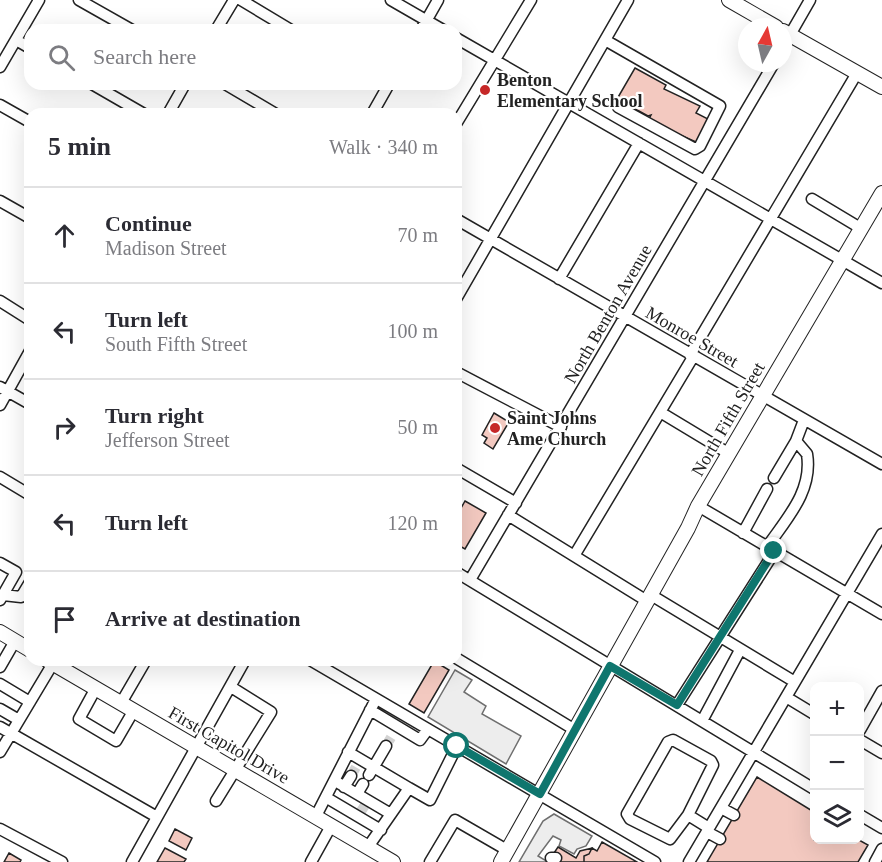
<!DOCTYPE html>
<meta charset="utf-8">
<style>
:root{--surface:#fff;--page:#f2f2f3;--text:#2b2b33;--muted:#7c7c81;--line:#e1e1e2}
body{margin:0;font-family:"Times New Roman",serif;background:var(--page);color:var(--text)}
.controls{position:absolute;right:18px;bottom:18px;display:grid;overflow:hidden;border-radius:12px;box-shadow:0 6px 24px #0002}
.controls button{width:54px;height:54px;display:grid;place-items:center;padding:0;border:0;border-bottom:2px solid var(--line);background:var(--surface);color:var(--text);font:30px sans-serif}
.compass{position:absolute;left:738px;top:18px;width:54px;height:54px;border-radius:50%;background:var(--surface);box-shadow:0 6px 24px #0002;rotate:8deg}
.stop{position:absolute;width:18px;height:18px;margin:-14px;border:4px solid #0f766e;border-radius:50%;background:#fff}
.stop.end{background:#0f766e;border-color:#fff;box-shadow:0 2px 6px #0008}
.list{margin:0;padding:0;list-style:none}
h2{display:flex;justify-content:space-between;align-items:center;height:78px;margin:0;padding:0 24px;font-size:26px}
h2 small{font-size:20px;font-weight:400;color:var(--muted)}
.list li{display:grid;grid-template-columns:39px 1fr auto;gap:18px;align-items:center;box-sizing:border-box;height:96px;padding:0 24px;border-top:2px solid var(--line)}
.list b{display:block;font-size:22px;white-space:nowrap}
.list p{margin:0;font-size:20px;white-space:nowrap;color:var(--muted)}
.list em{font-size:20px;font-style:normal;color:var(--muted)}
.icon{flex:none;width:33px;height:33px;fill:none;stroke:currentColor;stroke-width:2;stroke-linecap:round;stroke-linejoin:round}
.map{position:relative;flex:none;width:882px;height:862px;overflow:hidden}
.search{position:absolute;background:var(--surface);box-shadow:0 6px 24px #0002;left:24px;top:24px;width:438px;height:66px;display:flex;align-items:center;gap:15px;box-sizing:border-box;padding:0 21px;border-radius:18px;color:var(--muted);font-size:22px}
.panel{position:absolute;background:var(--surface);box-shadow:0 6px 24px #0002;left:24px;top:108px;width:438px;height:558px;border-radius:18px}
.map>svg:first-child{display:block}
.parking{fill:#ededed;stroke:#6f6f6f;stroke-width:1.5}
.building{fill:#f3c9c0;stroke:#222;stroke-width:1.5}
.lines{fill:none;stroke-linecap:round;stroke-linejoin:round}
.minor-tunnel{stroke:#d3d3d3;stroke-width:10;stroke-dasharray:10 5;stroke-linecap:butt}
.minor-casing{stroke:#222;stroke-width:13}
.major-casing{stroke:#222;stroke-width:16}
.minor{stroke:#fff;stroke-width:10}
.major{stroke:#fff;stroke-width:14}
.route{stroke:#0f766e;stroke-width:8}
.poi-dot{fill:#c62828;stroke:#fff;stroke-width:2}
.labels{text-anchor:middle;stroke-width:4.5;stroke-linejoin:round;paint-order:stroke}
.poi-label{font-size:18px;font-weight:bold;fill:#222;stroke:#fff;text-anchor:start}
.street-label{font-size:18px;fill:#222;stroke:#fff}
</style>
<div class="map">
<svg width="882" height="862" viewBox="0 0 882 862">
<rect width="100%" height="100%" fill="#fff"/>
<path class="parking" d="M455 670 472 680 464 692 486 706 482 714 521 736 506 764 428 717Z
M554 814 592 836 586 846 577 849 574 854 559 846 561 840 553 836 538 856 548 862H519L543 821Z"/>
<path class="building" d="M635 68 666 85 664 89 700 106 696 113 708 119 696 142 664 128 649 119 651 115 648 116 617 99Z
M494 413 509 422 493 449 484 443 487 438 482 435Z
M465 501 486 513 465 549 456 544V517Z
M434 661 449 670 424 713 409 704Z
M757 777 814 812V840H859L868 845 858 862H707Z
M175 829 192 838 186 850 169 841Z
M602 842 637 862H584V856L589 854 592 848 597 851Z
M558 847 576 858 580 851 592 848 589 854 584 856V862H560L554 853Z
M165 848 186 859 184 862H157Z
M9 853 21 860 20 862H4Z"/>
<g class="lines">
<path class="minor-tunnel" d="M386 746 393 734
M351 776 356 767
M360 813 365 805"/>
<g class="minor-casing">
<path id="minor" d="M79 0 132 30
M241 0 291 30
M391 0 443 30
M216 30 234 0
M421 30 438 0
M456 38 882 283
M16 40 30 48
M605 40 720 106 700 146 695 149 618 107
M783 47 810 0
M0 67 39 0
M92 84 144 114
M225 84 276 114
M0 105 30 122
M168 114 185 84
M372 114 389 84
M456 124 531 0
M812 199 862 229
M0 201 30 218
M456 219 882 464
M559 279 639 143
M456 299 628 0
M0 301 30 320
M690 355 857 73
M456 372 561 427
M0 387 30 404
M0 405 30 351
M660 412 728 453
M456 468 516 503
M0 477 30 495
M774 478 796 441
M698 506 882 614
M508 515 647 601
M743 533 767 489
M767 547C787 518 813 491 807 454L796 441 804 420
M574 556 693 357
M0 563 16 572 0 600
M456 572 814 789
M470 580 774 63
M3 595 21 597 30 582
M651 595 795 682
M456 658 575 730
M310 660 655 862
M0 667 15 641
M0 684 30 702
M96 688 79 719 116 741 134 710
M786 697 814 714
M121 703 146 660
M677 705 775 551
M0 709 19 720
M370 710 420 740 428 729
M702 721 740 650
M0 727 157 817
M860 730 882 691
M860 740 882 753
M0 752 55 660
M348 752 409 788 368 847
M369 775 386 746
M335 781 391 814
M344 787 351 776
M409 788 430 800 457 746
M357 794 363 784
M327 798 381 830
M216 801 271 712 231 687
M721 808 734 815
M688 815 713 765 711 761 673 740 668 742 627 814 630 819 670 839 688 815 709 828
M860 815 882 828
M316 816 376 699
M0 829 62 862
M707 832 720 839
M551 858H556
M132 862 245 660
M311 862 331 826
M430 862 455 820 507 850
M689 862 882 534
M875 862 882 849"/>
</g>
<g class="major-casing">
<path id="major" d="M729 0 776 27
M783 31 882 87
M0 632 30 650
M47 660 393 862
M501 862 688 528 698 506 882 193"/>
</g>
<use href="#minor" class="minor"/>
<use href="#major" class="major"/>
</g>
<g class="lines">
<path class="route" d="M457 746 540 794 610 666 677 705 774 551"/>
</g>
<g class="poi-dot">
<circle cx="485" cy="90" r="6"/>
<circle cx="495" cy="428" r="6"/>
</g>
<g class="labels">
<g class="poi-label">
<text x="497" y="86">Benton<tspan x="497" dy="21">Elementary School</tspan></text>
<text x="507" y="424">Saint Johns<tspan x="507" dy="21">Ame Church</tspan></text>
</g>
<g class="street-label">
<text transform="translate(608 314) rotate(-60)" y="6">North Benton Avenue</text>
<text transform="translate(692 337) rotate(30)" y="6">Monroe Street</text>
<text transform="translate(728 419) rotate(-60)" y="6">North Fifth Street</text>
<text transform="translate(229 745) rotate(30)" y="6">First Capitol Drive</text>
</g>
</g>
</svg>
<div class="controls">
<button>+</button>
<button>−</button>
<button><svg class="icon" aria-label="layers" viewBox="0 0 24 24"><path d="M12 4l9 5-9 5-9-5zM3 14l9 5 9-5"/></svg></button>
</div>
<svg class="compass" viewBox="-18 -18 36 36"><path d="M0-13l5 13h-10z" fill="#e53935"/><path d="M0 13l5-13h-10z" fill="#7c7c81"/></svg>
<div class="stop" style="left:457px;top:746px"></div>
<div class="stop end" style="left:774px;top:551px"></div>
<div class="search"><svg class="icon" aria-label="search" viewBox="0 0 24 24"><circle cx="10" cy="10" r="6"/><path d="M15 15l6 6"/></svg>Search here</div>
<section class="panel">
<h2>5 min<small>Walk · 340 m</small></h2>
<ul class="list">
<li><svg class="icon" aria-label="ahead" viewBox="0 0 24 24"><path d="M12 20V5M6 11l6-6 6 6"/></svg><div><b>Continue</b><p>Madison Street</p></div><em>70 m</em></li>
<li><svg class="icon" aria-label="left" viewBox="0 0 24 24"><path d="M17 20v-9H6M10 6l-5 5 5 5"/></svg><div><b>Turn left</b><p>South Fifth Street</p></div><em>100 m</em></li>
<li><svg class="icon" aria-label="right" viewBox="0 0 24 24"><path d="M7 20v-9h11M14 6l5 5-5 5"/></svg><div><b>Turn right</b><p>Jefferson Street</p></div><em>50 m</em></li>
<li><svg class="icon" aria-label="left" viewBox="0 0 24 24"><path d="M17 20v-9H6M10 6l-5 5 5 5"/></svg><div><b>Turn left</b></div><em>120 m</em></li>
<li><svg class="icon" aria-label="arrive" viewBox="0 0 24 24"><path d="M6 21V4h12l-3 4 3 4H6"/></svg><div><b>Arrive at destination</b></div></li>
</ul>
</section>
</div>
